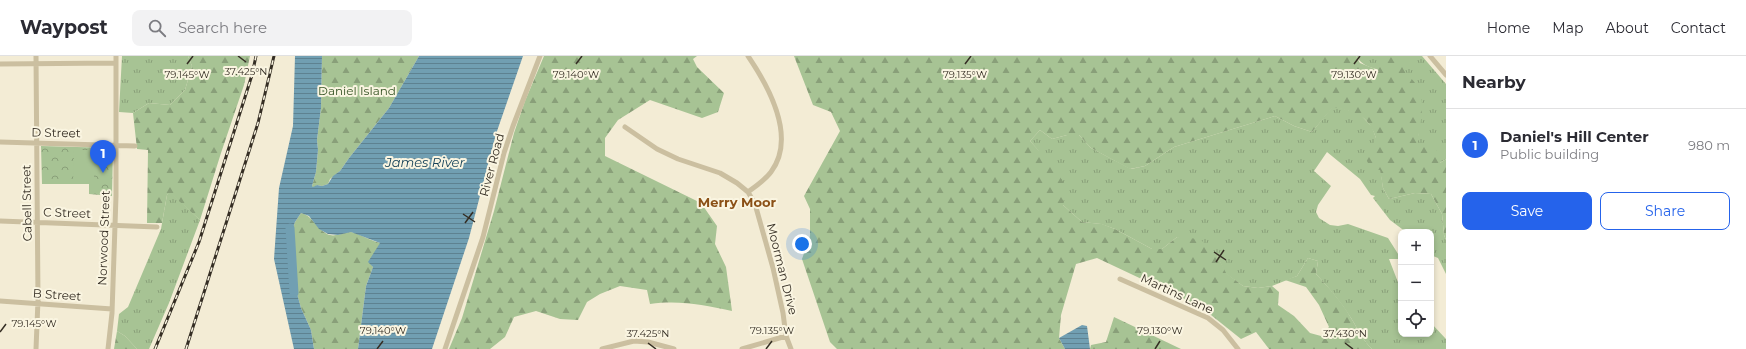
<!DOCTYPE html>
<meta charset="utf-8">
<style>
:root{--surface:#fff;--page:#f2f2f3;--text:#2b2b33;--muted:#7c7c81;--line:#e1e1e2;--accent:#2563eb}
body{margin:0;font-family:Montserrat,sans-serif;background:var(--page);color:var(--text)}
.controls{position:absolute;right:12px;bottom:12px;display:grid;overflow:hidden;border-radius:8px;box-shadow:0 2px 6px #0003}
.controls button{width:36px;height:36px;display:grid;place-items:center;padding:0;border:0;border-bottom:1px solid var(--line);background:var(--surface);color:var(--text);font:20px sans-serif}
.you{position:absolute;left:802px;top:188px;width:14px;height:14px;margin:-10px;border:3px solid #fff;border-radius:50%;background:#1a73e8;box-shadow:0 0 0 6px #1a73e833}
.badge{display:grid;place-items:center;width:26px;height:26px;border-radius:50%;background:var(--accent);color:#fff;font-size:13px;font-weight:700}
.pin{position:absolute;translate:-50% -33px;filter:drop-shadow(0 1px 2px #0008)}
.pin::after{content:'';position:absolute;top:21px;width:14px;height:12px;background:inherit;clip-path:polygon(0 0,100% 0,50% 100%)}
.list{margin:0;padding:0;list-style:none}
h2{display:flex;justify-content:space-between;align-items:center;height:52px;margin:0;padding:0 16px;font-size:17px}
h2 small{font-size:13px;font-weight:400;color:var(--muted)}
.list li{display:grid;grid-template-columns:26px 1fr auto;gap:12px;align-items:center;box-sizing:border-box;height:72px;padding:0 16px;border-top:1px solid var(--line)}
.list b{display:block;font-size:15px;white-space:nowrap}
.list p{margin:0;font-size:13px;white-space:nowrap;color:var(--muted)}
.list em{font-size:13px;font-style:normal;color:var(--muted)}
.actions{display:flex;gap:8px;padding:12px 16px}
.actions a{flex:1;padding:9px 0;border:1px solid var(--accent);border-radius:8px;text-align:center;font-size:14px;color:var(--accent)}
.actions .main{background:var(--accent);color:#fff}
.icon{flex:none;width:22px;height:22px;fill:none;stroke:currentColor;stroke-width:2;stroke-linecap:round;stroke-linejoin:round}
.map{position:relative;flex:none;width:1446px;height:293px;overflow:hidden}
header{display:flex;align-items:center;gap:24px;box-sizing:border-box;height:56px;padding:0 20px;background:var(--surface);border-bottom:1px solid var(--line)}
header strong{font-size:19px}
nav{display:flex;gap:22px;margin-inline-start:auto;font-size:14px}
.search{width:280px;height:36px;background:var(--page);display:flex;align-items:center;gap:10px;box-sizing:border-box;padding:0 14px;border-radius:8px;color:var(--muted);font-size:15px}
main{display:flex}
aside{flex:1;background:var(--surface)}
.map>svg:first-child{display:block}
.grass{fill:url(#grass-tufts)}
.forest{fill:url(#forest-firs)}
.park{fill:url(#park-crowns)}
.garden{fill:#a7c394}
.water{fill:url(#water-rules)}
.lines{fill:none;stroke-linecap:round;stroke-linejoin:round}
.river{stroke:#719fb2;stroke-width:9}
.minor{stroke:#cbbfa0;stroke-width:5}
.rail-casing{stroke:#352e24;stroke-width:3}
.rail{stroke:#faf5e1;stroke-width:1.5;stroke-dasharray:4.5;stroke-linecap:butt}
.ticks{fill:none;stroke:#352e24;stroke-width:1.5}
.labels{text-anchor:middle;stroke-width:4;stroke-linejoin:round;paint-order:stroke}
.park-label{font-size:12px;fill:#375526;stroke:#faf5e1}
.street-label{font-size:12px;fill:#352e24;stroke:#faf5e1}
.water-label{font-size:13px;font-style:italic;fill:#164359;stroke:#faf5e1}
.neighbourhood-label{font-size:13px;font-weight:bold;fill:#8b5016;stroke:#faf5e1}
.ticks-label{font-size:10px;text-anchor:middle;fill:#352e24;stroke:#faf5e1;stroke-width:4;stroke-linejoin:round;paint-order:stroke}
</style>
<header>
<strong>Waypost</strong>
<div class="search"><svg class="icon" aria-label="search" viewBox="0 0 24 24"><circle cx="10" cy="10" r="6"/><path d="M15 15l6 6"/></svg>Search here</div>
<nav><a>Home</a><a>Map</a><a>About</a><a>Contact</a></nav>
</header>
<main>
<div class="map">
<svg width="1446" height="293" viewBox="0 0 1446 293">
<defs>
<pattern id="grass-tufts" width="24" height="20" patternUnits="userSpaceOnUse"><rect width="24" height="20" fill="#a7c394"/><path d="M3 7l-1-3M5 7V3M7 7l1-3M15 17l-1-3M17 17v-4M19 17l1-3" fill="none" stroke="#899f79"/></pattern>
<pattern id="forest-firs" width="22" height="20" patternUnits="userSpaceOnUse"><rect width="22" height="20" fill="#a7c394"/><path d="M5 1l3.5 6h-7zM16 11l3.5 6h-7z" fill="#899f79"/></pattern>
<pattern id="park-crowns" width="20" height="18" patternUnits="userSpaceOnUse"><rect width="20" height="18" fill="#a7c394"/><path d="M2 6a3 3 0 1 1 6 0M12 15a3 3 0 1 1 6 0" fill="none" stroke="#899f79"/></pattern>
<pattern id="water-rules" width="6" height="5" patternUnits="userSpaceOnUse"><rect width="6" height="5" fill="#719fb2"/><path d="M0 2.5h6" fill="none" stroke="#5e8291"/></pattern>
</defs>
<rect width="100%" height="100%" fill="#f3ecd5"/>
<path class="grass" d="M122 0H188L192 10 185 34 170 49 149 47 133 57 119 56Z
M1356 0H1422L1446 28V103L1440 107 1417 87 1419 74 1417 31 1403 14C1386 14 1366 16 1356 0Z
M1333 50 1359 57 1372 71 1376 82 1383 132 1389 143 1415 137 1431 138 1442 158 1444 179 1446 184V218L1438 202 1433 200 1431 196V176H1406L1390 164 1373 142 1375 140 1371 139 1360 123 1327 96 1314 115 1331 130 1318 149 1316 156 1319 162 1330 169 1338 170 1348 168 1388 182 1400 201 1398 203H1389L1401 234V278H1431V267L1446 283V293H1372C1361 282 1359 275 1351 262 1341 246 1329 232 1316 218L1318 205 1308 202 1297 220 1272 230 1258 232 1243 230 1225 217 1217 199 1177 181 1162 193H1152L1115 173 1101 168 1082 166 1063 149 1038 94 1030 85 1040 74 1052 83 1067 79H1079L1091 92 1131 113 1145 110 1174 91 1275 60 1294 70 1312 76Z
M170 136 200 164 169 247 149 293H137L125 280 117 275 119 258 128 251 161 173 167 139Z"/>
<path class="forest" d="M188 0H250L244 29 221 97 200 164 170 137 167 139 162 167H147L148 94 137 93 133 57 149 47 170 49 185 34 192 10Z
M322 0H419L389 52 349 102 340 115 330 123 328 128 322 130 317 129 313 132 312 130 316 116 318 94 317 84 321 52Z
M544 0H697L693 3 697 11 724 37 718 56 702 62 650 44 618 64 605 82V100L701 147 717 170 715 188 726 211 732 255C703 249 680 244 650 248L647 234 620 230 600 238 587 246 578 264 560 263 536 255 514 261 505 281 490 293H449L462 262 494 155 514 77 525 45Z
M794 0H1356L1360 7 1375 13 1387 0 1401 4C1404 20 1410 18 1417 30 1427 47 1419 69 1418 87L1432 88 1440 99V107L1446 103V184L1444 179 1442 158 1431 138 1415 137 1389 143 1383 132 1380 114 1371 113 1366 103 1376 82C1368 58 1355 56 1333 51L1312 76 1294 70 1275 60 1174 91 1145 110 1130 113 1091 92 1079 79H1067L1052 83 1040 74 1030 85 1054 111 1065 129 1063 149 1082 166 1102 168 1115 173 1152 193H1162L1177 181 1200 183 1217 199 1226 217 1243 230 1258 232 1272 230 1279 236 1278 249 1294 260 1310 277 1321 280 1329 271 1319 249 1306 231 1285 224 1297 220 1308 202 1318 205 1316 218C1329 232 1342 246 1351 262 1359 275 1361 282 1372 293H1269L1256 276 1241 283 1201 251 1097 202 1076 208 1061 259 1059 282 1065 293H837L830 286 802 203 810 180V153L804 140 840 75 831 56 813 49Z
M301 157C312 159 316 172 327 178 335 182 343 176 351 176 358 177 371 185 380 187V190L369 206 373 211 366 230 358 293H314L311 274 301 252 288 205 292 192 290 186 291 178 295 166Z
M1114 261 1181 293H1090L1091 289 1106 286Z
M117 275 125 280 137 293H114Z"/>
<path class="park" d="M41 90 113 92 112 140 89 138V128H42Z"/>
<path class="garden" d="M74 94H94V126H73Z"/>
<path class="water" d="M295 0H322L321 52 317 84 318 94 316 116 312 130 313 131 317 129 322 130 328 128 333 120 340 115 349 102 389 52 419 0H523L496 78 469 182 432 293H358L366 230 373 211 368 206 380 187 351 176 338 179 328 178 319 173 309 160 301 157 295 166 291 178 290 186 292 192 288 205 301 252 311 274 314 293H294L274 203 279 132 293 70Z
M1082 269 1087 270 1090 293H1065L1059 282Z"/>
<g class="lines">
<path class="river" d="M290 172 294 237"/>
<path class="minor" d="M1430 0 1446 19
M0 8 116 7
M625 71 657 93 678 103 720 117 737 127 748 136 755 148 773 212 783 257 786 280 791 293
M0 86 135 90
M748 136C756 130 765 124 771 116 797 81 769 31 748 0
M0 165 157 171
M1120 223 1208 262 1223 274 1238 293
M0 245 112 253
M36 293 38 244 36 0
M108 293 112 257 116 140V0
M445 293 483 181 504 97 513 70 540 0
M602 293 634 285 648 286 674 293
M742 293 786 280"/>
<g class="rail-casing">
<path id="rail" d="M155 293 199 186 252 19 256 0
M186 293 258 67 274 0"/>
</g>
<use href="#rail" class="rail"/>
</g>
<path class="ticks" d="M238 0 246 6M187 8 193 0M576 8 582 0M965 8 971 0M1354 8 1360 0M463 158 475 166M465 167 473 156M1214 196 1226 204M1216 206 1224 194M0 276 6 268M648 287 656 293M1345 287 1353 293M377 293 383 285M766 293 772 285M1155 293 1160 285"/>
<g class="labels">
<g class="park-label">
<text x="357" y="39">Daniel Island</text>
</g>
<g class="street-label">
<text transform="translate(56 77) rotate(1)" y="4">D Street</text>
<text transform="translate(492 109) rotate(-75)" y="4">River Road</text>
<text transform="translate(27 147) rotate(-91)" y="4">Cabell Street</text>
<text transform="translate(67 157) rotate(2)" y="4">C Street</text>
<text transform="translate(104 182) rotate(-88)" y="4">Norwood Street</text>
<text transform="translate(782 213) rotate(76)" y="4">Moorman Drive</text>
<text transform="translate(1177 238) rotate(25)" y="4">Martins Lane</text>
<text transform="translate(57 239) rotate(4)" y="4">B Street</text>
</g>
<g class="water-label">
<text x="425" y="111">James River</text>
</g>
<g class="neighbourhood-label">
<text x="737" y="151">Merry Moor</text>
</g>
</g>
<g class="ticks-label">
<text x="246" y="19">37.425°N</text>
<text x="187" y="22">79.145°W</text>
<text x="576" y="22">79.140°W</text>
<text x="965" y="22">79.135°W</text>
<text x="1354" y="22">79.130°W</text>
<text x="34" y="271">79.145°W</text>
<text x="383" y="278">79.140°W</text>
<text x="772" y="278">79.135°W</text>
<text x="1160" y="278">79.130°W</text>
<text x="648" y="281">37.425°N</text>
<text x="1345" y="281">37.430°N</text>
</g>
</svg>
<div class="controls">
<button>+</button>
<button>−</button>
<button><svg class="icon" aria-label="locate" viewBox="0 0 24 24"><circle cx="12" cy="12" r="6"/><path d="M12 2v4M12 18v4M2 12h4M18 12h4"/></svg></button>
</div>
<div class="you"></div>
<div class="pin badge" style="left:103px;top:117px">1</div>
</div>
<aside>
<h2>Nearby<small></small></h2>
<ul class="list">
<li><span class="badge">1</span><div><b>Daniel's Hill Center</b><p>Public building</p></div><em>980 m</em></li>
</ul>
<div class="actions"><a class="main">Save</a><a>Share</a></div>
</aside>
</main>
